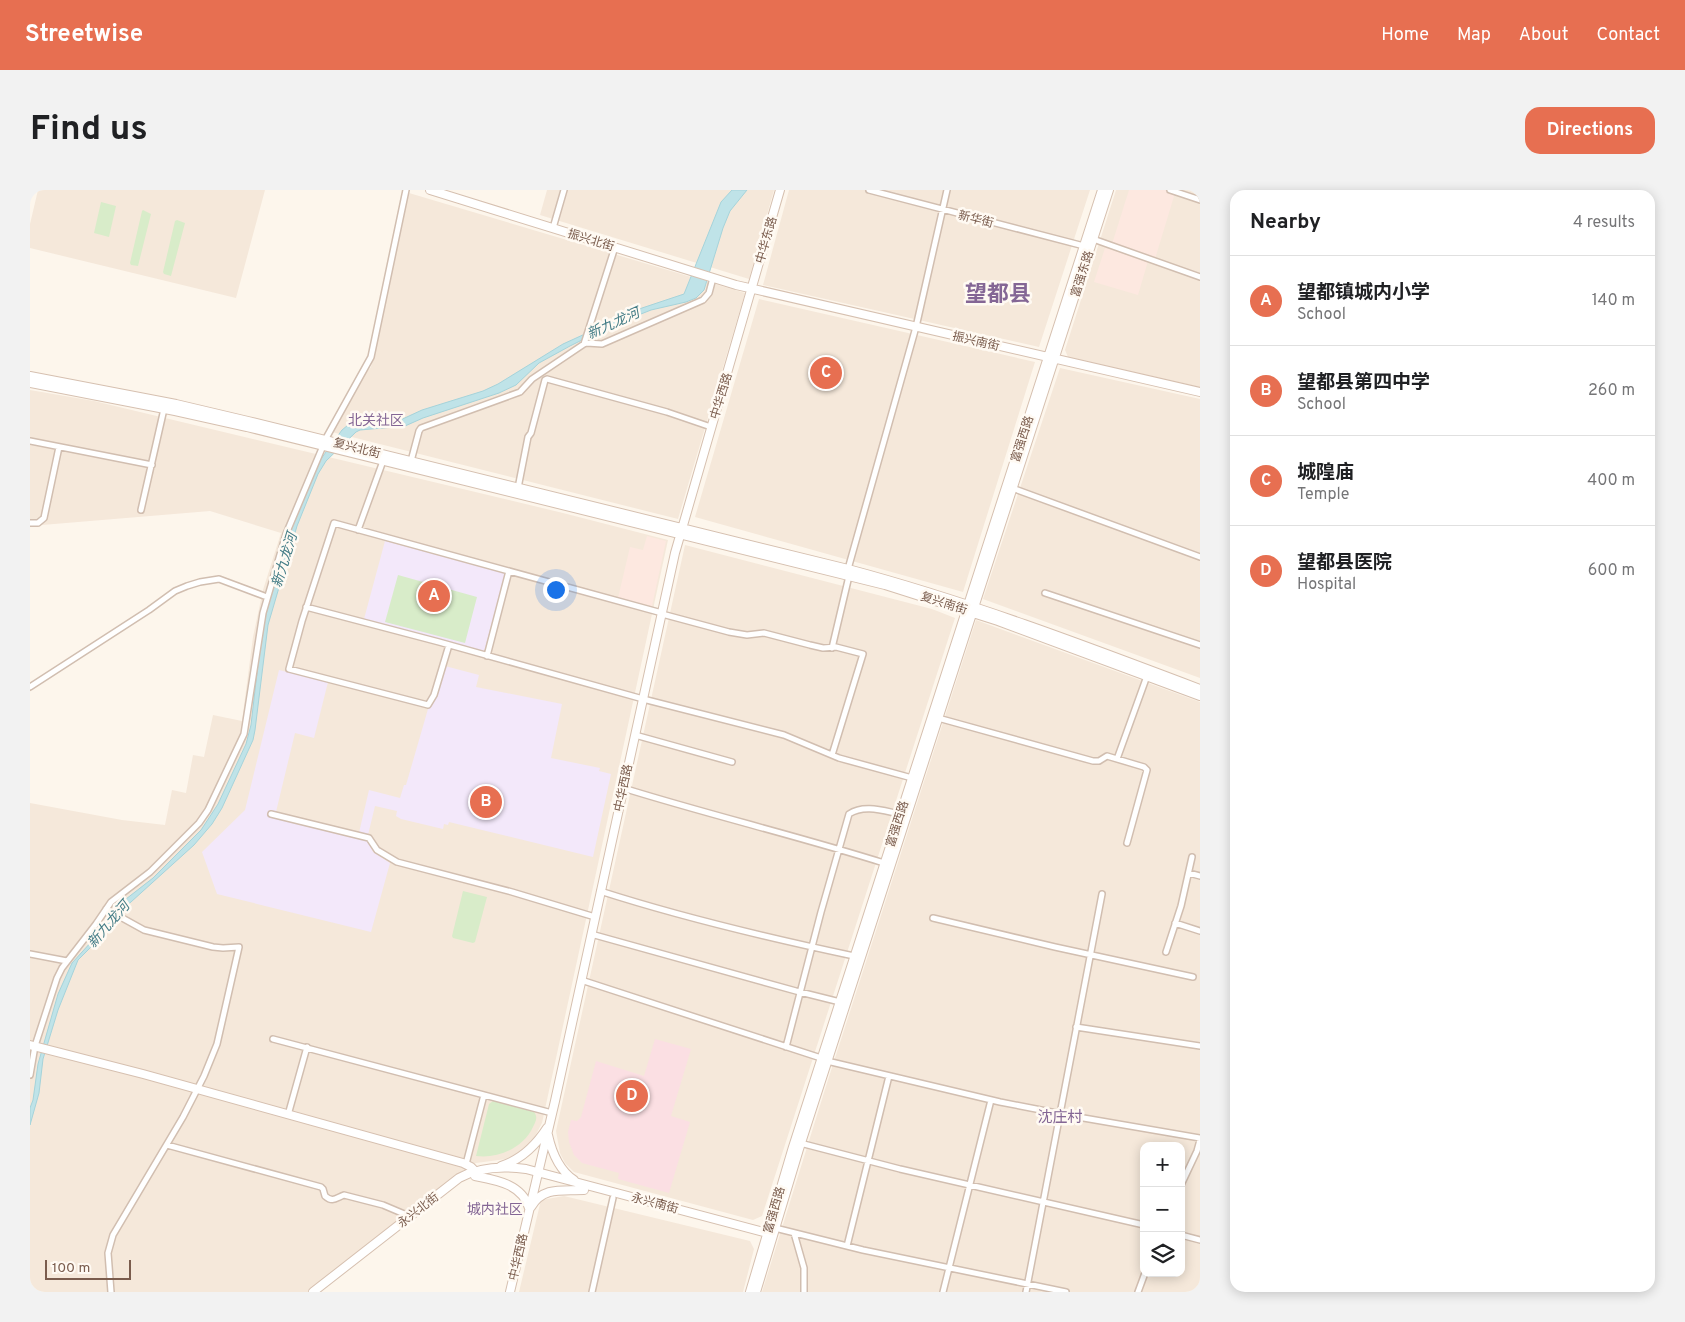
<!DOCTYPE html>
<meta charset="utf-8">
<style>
:root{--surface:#fff;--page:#f2f2f2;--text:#202124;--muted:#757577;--line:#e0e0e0;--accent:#e76f51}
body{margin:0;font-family:Overpass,"Noto Sans SC",sans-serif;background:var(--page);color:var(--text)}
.controls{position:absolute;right:15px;bottom:15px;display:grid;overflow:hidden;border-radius:10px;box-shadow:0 2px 12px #0003}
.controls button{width:45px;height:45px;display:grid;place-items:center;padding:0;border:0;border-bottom:1px solid var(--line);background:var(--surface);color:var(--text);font:25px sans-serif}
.scale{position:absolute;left:15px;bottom:12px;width:86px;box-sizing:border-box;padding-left:5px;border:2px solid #7a5c4d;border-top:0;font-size:14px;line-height:18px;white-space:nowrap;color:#7a5c4d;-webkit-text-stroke:4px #fffaf3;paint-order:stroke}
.you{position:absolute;left:525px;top:399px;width:18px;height:18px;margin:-12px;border:4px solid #fff;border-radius:50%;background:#1a73e8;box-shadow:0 0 0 8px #1a73e833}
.badge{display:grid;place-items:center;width:32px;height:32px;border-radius:50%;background:var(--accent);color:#fff;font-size:16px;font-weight:700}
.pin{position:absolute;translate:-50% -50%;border:2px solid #fff;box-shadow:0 1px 5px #0006}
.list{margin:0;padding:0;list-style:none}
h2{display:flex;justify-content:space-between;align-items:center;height:65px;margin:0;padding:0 20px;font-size:21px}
h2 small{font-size:16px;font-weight:400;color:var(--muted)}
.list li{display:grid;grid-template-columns:32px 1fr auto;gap:15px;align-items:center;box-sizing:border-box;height:90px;padding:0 20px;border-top:1px solid var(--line)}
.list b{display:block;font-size:19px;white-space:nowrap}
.list p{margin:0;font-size:16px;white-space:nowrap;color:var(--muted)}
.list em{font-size:16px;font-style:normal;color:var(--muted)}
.icon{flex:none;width:28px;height:28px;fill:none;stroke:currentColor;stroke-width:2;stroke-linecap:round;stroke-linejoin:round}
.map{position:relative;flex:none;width:1170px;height:1102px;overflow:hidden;border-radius:15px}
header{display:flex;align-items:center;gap:30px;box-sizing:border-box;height:70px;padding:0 25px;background:var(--accent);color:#fff}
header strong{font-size:24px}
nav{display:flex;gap:28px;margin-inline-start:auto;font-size:18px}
.intro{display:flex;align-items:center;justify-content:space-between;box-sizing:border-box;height:120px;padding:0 30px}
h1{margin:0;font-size:35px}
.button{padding:12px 22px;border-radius:15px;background:var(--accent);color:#fff;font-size:18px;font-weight:700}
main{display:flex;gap:30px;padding:0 30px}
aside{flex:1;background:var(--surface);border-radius:15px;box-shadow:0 2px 12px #0003}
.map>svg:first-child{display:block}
.residential{fill:#f5e8da;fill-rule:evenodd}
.commercial{fill:#fde8e0}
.education{fill:#f3e8fa}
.medical{fill:#fbdfe3}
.green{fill:#d8ecc9}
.water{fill:#bfe3e8;stroke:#a5d3da}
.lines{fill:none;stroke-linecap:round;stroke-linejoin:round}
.street-casing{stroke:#d1beb0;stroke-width:8}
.secondary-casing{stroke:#d6c0b0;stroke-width:10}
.street{stroke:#fff;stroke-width:5}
.secondary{stroke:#fff;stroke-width:8}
.labels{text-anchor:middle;stroke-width:5;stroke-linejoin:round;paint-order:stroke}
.street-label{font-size:12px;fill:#7a5c4d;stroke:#fffaf3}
.water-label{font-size:14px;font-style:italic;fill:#437c86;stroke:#fffaf3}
.neighbourhood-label{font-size:14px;fill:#846695;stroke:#fffaf3}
.quarter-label{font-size:15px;fill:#846695;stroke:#fffaf3}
.town-label{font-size:22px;font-weight:bold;fill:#846695;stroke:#fffaf3}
</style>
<header>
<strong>Streetwise</strong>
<nav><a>Home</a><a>Map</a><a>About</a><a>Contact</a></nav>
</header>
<div class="intro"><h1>Find us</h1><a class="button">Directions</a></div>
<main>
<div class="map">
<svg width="1170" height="1102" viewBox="0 0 1170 1102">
<rect width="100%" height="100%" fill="#fdf6ec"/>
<path class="residential" d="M8 0H235L206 108 0 58V34Z
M517 0H744L719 89 510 25Z
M759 0H1060L1009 157 733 95Z
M1086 0H1170V197L1038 167 1035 160Z
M379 3 715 103 648 329 302 242 337 181 341 177Z
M729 109 1005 172 933 402 665 327Z
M1030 178 1170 209V488L953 409Z
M0 200 64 211 533 323 638 350 512 933 502 952 483 968 446 973 437 978 280 1102H0V613L92 630 135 635 142 600 156 603 163 565 174 567 183 525 212 531 223 447 233 400 251 343 180 321 0 336Z
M655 355 902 419 925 428 732 1026 723 1030 544 982 535 973 530 963 526 941Z
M946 430 1170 512V1102H732L797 893ZM1114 956H1151V1083H1114Z
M534 1006 720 1051 724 1059 713 1102H489L511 1010Z"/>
<path class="commercial" d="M1099 0H1136L1145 3 1125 69 1082 54Z
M1075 58 1118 71 1108 105 1064 92Z
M617 346 636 351 622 416 588 408 600 357 613 360Z"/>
<path class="education" d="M355 351 475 383 454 462 334 429Z
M415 476 449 485 446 497 532 514 521 568 570 578 569 581 581 584 563 667 419 632 418 635 414 634 413 639 371 629 366 626 367 621 345 616 337 649 343 662 360 673 341 742 187 704 172 662 215 620 249 480 298 492 284 548 265 543 245 626 328 647 339 600 370 608 374 595H376L398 519 407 503Z"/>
<path class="medical" d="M625 849 661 859 641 926 660 932 639 1003 588 989 589 983 552 973 544 965 539 952 538 942 541 930 547 931 551 927 566 871 614 886Z"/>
<path class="green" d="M71 12 86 16 79 47 64 43Z
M113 20 121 24 108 76 101 75 100 73 112 21Z
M147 30 155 33 141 86 134 84 133 82 145 31Z
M368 385 447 407 435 453 355 432Z
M433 701 457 707 445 752 443 753 423 748 422 746Z
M463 911 504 922C508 927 506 931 503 937 494 957 469 969 446 966L459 914Z"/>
<path class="water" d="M702 0H717L700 21 693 38 674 100 666 108 656 112 621 120 576 138 540 156 509 173 486 195 469 203 393 228 375 236 330 240 326 242 296 271 288 284 267 336 238 435 225 540 223 550 192 618 182 634 164 655 91 721 68 750 48 770 28 820 13 869 9 903 0 935V918L3 910 8 874 28 804 42 773 62 751 87 716 123 688 171 640 188 614 216 554 221 535 232 439 255 353 288 273 312 240 318 235 349 234 366 232 392 220 453 201 468 194 533 154 612 118 654 104 691 12Z"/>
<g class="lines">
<g class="street-casing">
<path id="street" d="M839 0 1054 56
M1140 0 1170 10
M523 38 534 0
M1063 49 1170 87
M554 154 585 57
M295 250 341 167 376 0
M0 251 122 275
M381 271 389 241 391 238 490 202 502 189 554 154 557 153 572 154 673 110 679 103 683 88
M488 298 498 247 501 243 515 190 517 189 637 222 681 237
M982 298 1170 367
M111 320 134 219
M0 333H8L14 328 29 257
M328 340 353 271
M818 379 886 137 917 0
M1015 403 1170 455
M276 417 409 452 613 509 754 545 809 568 882 588
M632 424 699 442 717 445 734 443 780 455 793 458 806 457 833 464 802 565
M419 455 404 505 398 515 259 479 272 431 304 333 632 423
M802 458 819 386
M457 466 479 381
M0 497 119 420 145 401 157 396 170 392 189 389 237 407
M908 528 1063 571H1069L1077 566 1114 577 1117 580 1097 653
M605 545 702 572
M1087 569 1117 486
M593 598C680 625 768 646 854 673
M241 624 339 648 347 660 367 672 482 702 565 727
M1159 683 1170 686
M570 701C654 728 739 748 824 766
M76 719 114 740 183 757 193 758 209 757 187 854 174 886 153 927 83 1045 78 1063 81 1102
M903 728 1025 757 1163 787
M1145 733 1170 741
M561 744 766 801 810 812
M1136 762 1151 716 1162 667
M0 764 37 771
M551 790 791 868
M1046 837 1170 856
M243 849 522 923
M756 857 791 722 819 624C834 614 854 621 870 624
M797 871 970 912 1042 926 1170 948
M0 885 5 856 27 788 32 778 66 734 81 712 120 682 169 633 178 620 214 544 233 423 256 344 293 256
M258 925 277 857
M770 953 870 979 1114 1035
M137 955 291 997 293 999 295 1006C303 1013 306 1008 314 1005L353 1015 379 1026
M436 974 454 905
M1151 995 1167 961 1170 950
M745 1038 833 1060 1036 1102
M764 1043 774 1078V1102
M1151 1045 1170 1050
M817 1056 859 886
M562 1102 583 1008
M913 1102 961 910
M996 1102 1072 704
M1108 1102 1115 1083"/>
</g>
<g class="secondary-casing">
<path id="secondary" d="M400 0 706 95 1170 202
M0 186 146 214 218 231 818 379C938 411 1054 455 1170 499
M0 193 145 221 217 237 855 395 968 431 1170 506
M0 855 113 884 433 973 441 977 445 981
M518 945C522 963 529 980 544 990
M471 976C490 970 506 955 517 938
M445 986C466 990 492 994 499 1018
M501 1017C513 996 533 1001 554 1000
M283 1102 429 988C449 977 474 976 496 979L741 1044
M480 1102 525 911 645 363 750 0
M720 1102 763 957 1072 0
M726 1102 769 959 1079 0"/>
</g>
<use href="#street" class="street"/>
<use href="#secondary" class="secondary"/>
</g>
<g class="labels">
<g class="street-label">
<text transform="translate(946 29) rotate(14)" y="4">新华街</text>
<text transform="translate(561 50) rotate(17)" y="4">振兴北街</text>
<text transform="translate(736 50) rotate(-74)" y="4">中华东路</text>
<text transform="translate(1052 84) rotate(-72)" y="4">富强东路</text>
<text transform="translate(946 151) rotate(13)" y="4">振兴南街</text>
<text transform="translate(691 206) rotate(-73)" y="4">中华西路</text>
<text transform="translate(992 249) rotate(-72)" y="4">富强西路</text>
<text transform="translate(327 258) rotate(14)" y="4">复兴北街</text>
<text transform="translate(914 413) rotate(18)" y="4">复兴南街</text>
<text transform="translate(593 598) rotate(-78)" y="4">中华西路</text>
<text transform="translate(867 634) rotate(-72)" y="4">富强西路</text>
<text transform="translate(625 1013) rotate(15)" y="4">永兴南街</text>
<text transform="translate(388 1020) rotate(-38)" y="4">永兴北街</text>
<text transform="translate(744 1020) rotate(-74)" y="4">富强西路</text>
<text transform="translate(488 1067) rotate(-77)" y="4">中华西路</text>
</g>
<g class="water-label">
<text transform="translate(583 133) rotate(-24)" y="5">新九龙河</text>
<text transform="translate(254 370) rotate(-73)" y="5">新九龙河</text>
<text transform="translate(78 734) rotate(-49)" y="5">新九龙河</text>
</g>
<g class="neighbourhood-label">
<text x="346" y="235">北关社区</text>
<text x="465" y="1024">城内社区</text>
</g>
<g class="quarter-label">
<text x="1030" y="932">沈庄村</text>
</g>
<g class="town-label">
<text x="968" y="111">望都县</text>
</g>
</g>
</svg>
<div class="controls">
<button>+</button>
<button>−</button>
<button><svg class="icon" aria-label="layers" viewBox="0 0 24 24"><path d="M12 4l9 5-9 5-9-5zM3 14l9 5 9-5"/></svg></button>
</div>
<div class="scale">100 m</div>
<div class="you"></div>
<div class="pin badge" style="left:404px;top:406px">A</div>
<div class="pin badge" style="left:456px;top:612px">B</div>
<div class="pin badge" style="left:796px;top:183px">C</div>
<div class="pin badge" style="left:602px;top:906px">D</div>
</div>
<aside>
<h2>Nearby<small>4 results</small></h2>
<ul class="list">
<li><span class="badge">A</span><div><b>望都镇城内小学</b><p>School</p></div><em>140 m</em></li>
<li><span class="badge">B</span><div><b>望都县第四中学</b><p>School</p></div><em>260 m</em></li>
<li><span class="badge">C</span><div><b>城隍庙</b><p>Temple</p></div><em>400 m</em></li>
<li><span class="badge">D</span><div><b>望都县医院</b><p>Hospital</p></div><em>600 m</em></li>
</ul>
</aside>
</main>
